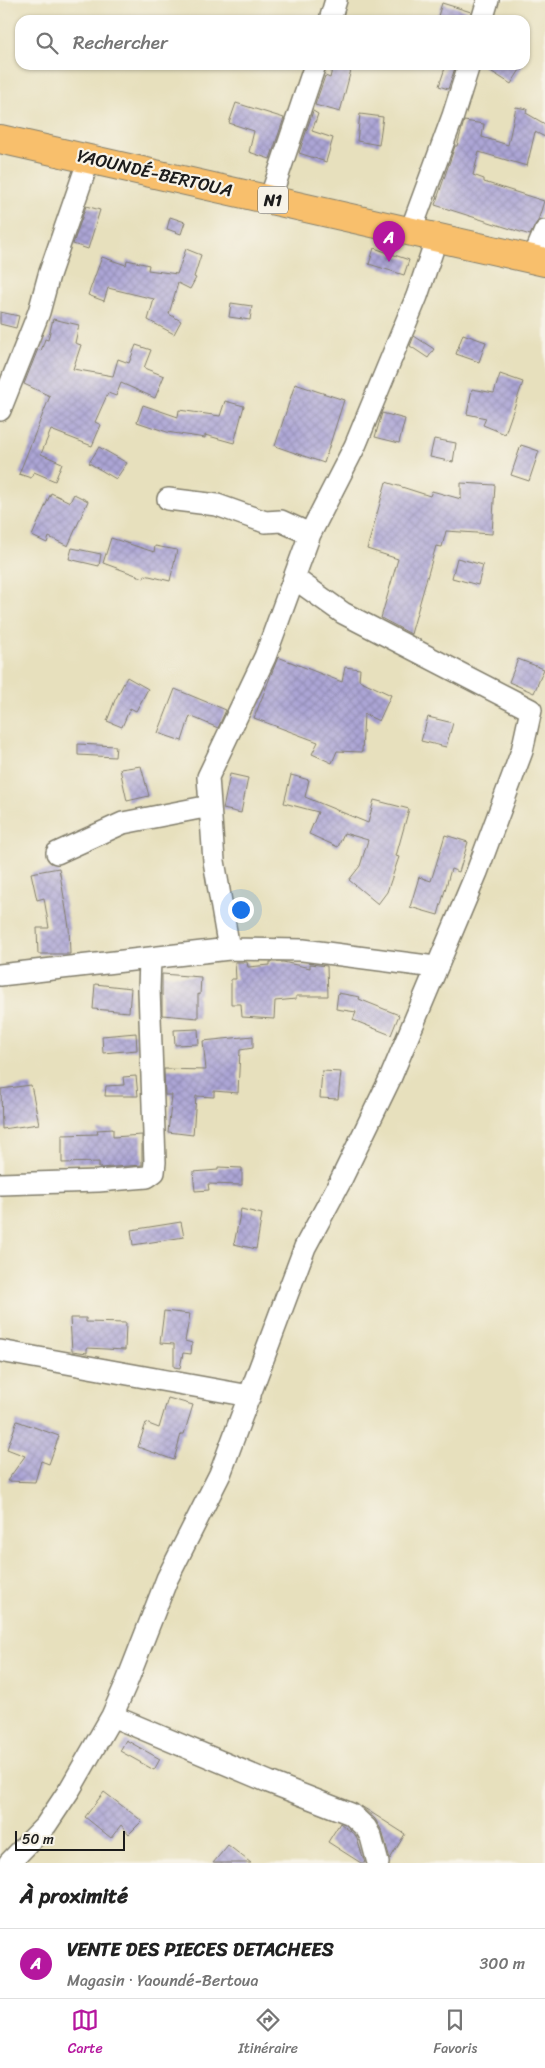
<!DOCTYPE html>
<html lang="fr">
<meta charset="utf-8">
<style>
:root{--surface:#fff;--page:#f2f2f2;--text:#222;--muted:#767676;--line:#e0e0e0;--accent:#b5179e}
body{margin:0;font-family:Sriracha,sans-serif;background:var(--page);color:var(--text)}
.scale{position:absolute;left:15px;bottom:12px;width:110px;box-sizing:border-box;padding-left:5px;border:2px solid #1c1c1c;border-top:0;font-size:14px;line-height:18px;white-space:nowrap;color:#1c1c1c;-webkit-text-stroke:4px #f7f3e8;paint-order:stroke}
.you{position:absolute;left:240px;top:909px;width:18px;height:18px;margin:-12px;border:4px solid #fff;border-radius:50%;background:#1a73e8;box-shadow:0 0 0 8px #1a73e833}
.badge{display:grid;place-items:center;width:32px;height:32px;border-radius:50%;background:var(--accent);color:#fff;font-size:16px;font-weight:700}
.pin{position:absolute;translate:-50% -41px;filter:drop-shadow(0 1px 2px #0008)}
.pin::after{content:'';position:absolute;top:26px;width:18px;height:15px;background:inherit;clip-path:polygon(0 0,100% 0,50% 100%)}
.list{margin:0;padding:0;list-style:none}
h2{display:flex;justify-content:space-between;align-items:center;height:65px;margin:0;padding:0 20px;font-size:21px}
h2 small{font-size:16px;font-weight:400;color:var(--muted)}
.list li{display:grid;grid-template-columns:32px 1fr auto;gap:15px;align-items:center;box-sizing:border-box;height:70px;padding:0 20px;border-top:1px solid var(--line)}
.list b{display:block;font-size:19px;white-space:nowrap}
.list p{margin:0;font-size:16px;white-space:nowrap;color:var(--muted)}
.list em{font-size:16px;font-style:normal;color:var(--muted)}
.icon{flex:none;width:28px;height:28px;fill:none;stroke:currentColor;stroke-width:2;stroke-linecap:round;stroke-linejoin:round}
.map{position:relative;flex:none;width:545px;height:1863px;overflow:hidden}
.search{position:absolute;background:var(--surface);box-shadow:0 1px 4px #0004;left:15px;right:15px;top:15px;height:55px;display:flex;align-items:center;gap:12px;box-sizing:border-box;padding:0 18px;border-radius:15px;color:var(--muted);font-size:19px}
.sheet{height:135px;background:var(--surface)}
nav{display:flex;justify-content:space-around;align-items:center;box-sizing:border-box;height:70px;border-top:1px solid var(--line);background:var(--surface);font-size:14px;color:var(--muted)}
nav a{display:grid;justify-items:center;gap:2px}
nav .on{color:var(--accent)}
.map>svg:first-child{display:block}
.building{fill:url(#building-cross-hatch)}
.lines{fill:none;stroke-linecap:round;stroke-linejoin:round}
.minor-casing{stroke:#827e6c;stroke-width:24}
.highway-casing{stroke:#827e6c;stroke-width:30}
.minor{stroke:#fff;stroke-width:21}
.highway{stroke:#f8bf6c;stroke-width:28}
.labels{text-anchor:middle;stroke-width:4.5;stroke-linejoin:round;paint-order:stroke}
.shield{fill:#f7f3e8;stroke:#5e5c59;stroke-width:1}
.shield-label{font-size:16px;font-weight:bold;fill:#1c1c1c}
.street-label{font-size:18px;fill:#1c1c1c;stroke:#f7f3e8}
</style>
<div class="map">
<svg width="545" height="1863" viewBox="0 0 545 1863">
<defs>
<pattern id="building-cross-hatch" width="8" height="8" patternUnits="userSpaceOnUse" patternTransform="scale(1.25)"><rect width="8" height="8" fill="#aca5d5"/><path d="M0 0l8 8M0 8l8-8" fill="none" stroke="#938db6"/></pattern>
</defs>
<rect width="100%" height="100%" fill="#f7f3e8"/>
<filter id="ink" filterUnits="userSpaceOnUse"><feTurbulence type="fractalNoise" baseFrequency=".02" numOctaves="2"/><feDisplacementMap in="SourceGraphic" scale="10" xChannelSelector="R" yChannelSelector="G"/><feConvolveMatrix kernelMatrix="1 2 1 2 8 2 1 2 1" color-interpolation-filters="sRGB"/></filter>
<filter id="wash" filterUnits="userSpaceOnUse"><feTurbulence type="fractalNoise" baseFrequency=".0096" numOctaves="4" result="noise"/><feDisplacementMap in="SourceGraphic" scale="20" xChannelSelector="R" yChannelSelector="G"/><feGaussianBlur stdDeviation="1.12" result="paint"/><feColorMatrix in="noise" values="0 0 0 0 0 0 0 0 0 0 0 0 0 0 0 0 0 1.4 0 .05"/><feComposite in="paint" operator="in"/></filter>
<g filter="url(#wash)">
<rect width="100%" height="100%" fill="#e7e0bd"/>
<g id="blocks">
<path class="building" d="M442 3 471 12 470 20H450L438 16Z
M333 65 351 70 340 112 315 105 325 76 330 78Z
M446 65H456L448 89 439 86Z
M481 65H523L511 84Z
M236 103 284 118 270 159 249 152 254 131 229 123Z
M516 107 527 109 526 113 545 124V137L535 132 527 166 479 152 473 175 484 179V182L544 201 538 221 530 235 435 205 455 146H457L464 121 484 124 482 137 508 145Z
M313 111 318 114 312 131 333 138 326 162 299 153Z
M360 114 383 117 379 145 357 141Z
M86 206 100 210 88 249 73 244Z
M170 217 185 222 181 234 167 229Z
M374 248 409 260 404 275 369 264Z
M186 249 201 255 194 277 196 278 190 289 178 283 169 314 181 321 174 334 148 320 154 299 108 288 104 301 88 295 102 257 126 265 127 260 149 265 148 270 177 274Z
M231 303 252 306 250 320 229 317Z
M0 312 19 316 16 328 0 324Z
M53 319 79 325 75 343 81 345 73 369 113 376 118 359 129 363 136 345 151 350 144 368 164 376 155 398 121 383 116 396 108 393 95 422 101 425 92 446 51 430 41 454 62 463 55 481 34 472 31 478 19 474 50 396 24 384 38 349 41 351 45 339 48 340Z
M463 334 486 342 479 362 456 354Z
M414 336 434 349 428 358 410 346Z
M500 374 523 382 505 434 483 425 486 418 467 414 472 389 494 393Z
M295 384 344 400 324 463 275 446Z
M225 401 244 406 234 443 205 435V438L167 432 137 422 143 405 178 417 179 410 220 416Z
M382 413 405 419 399 443 375 437Z
M434 439 456 443 453 462 430 457Z
M521 445 539 451 529 481 511 475Z
M99 447 127 463 116 479 89 463Z
M386 482 430 496 432 491 461 499V483L495 485 492 534 446 531 442 547 436 546 411 634 381 618 398 559 367 549Z
M51 493 70 502 74 494 88 501 68 546 49 537 47 543 32 536Z
M111 538 154 552 155 546 177 550 170 581 145 575 144 578 103 563Z
M72 548 101 554 99 566 69 559Z
M457 558 483 565 478 585 452 578Z
M278 657 342 682 345 667 360 669 359 680 391 695 379 721 364 714 362 752 337 751 332 763 312 754 318 742 254 718Z
M518 659 544 669 534 693 509 682Z
M127 677 148 689 136 711 130 708 122 727 107 721 115 700Z
M175 689 226 710 218 728 190 716 182 741 158 733Z
M428 717 453 723 446 747 421 741Z
M78 744 116 746 115 757 78 755Z
M141 766 149 796 127 801 120 769Z
M230 774 248 778 241 813 223 809Z
M291 775 309 780 305 797 368 823 374 800 409 809 396 856 399 857 387 892 378 904 349 880 360 866 368 840 344 833 338 847 309 834 318 812 284 803Z
M445 835 468 842 459 872 451 869 438 915 410 907 419 877 431 881Z
M59 868 69 927 70 954H38L37 928H49L44 898 37 900 31 873Z
M235 962H247L248 967 270 965V962H283L310 968V964L327 966 328 996H296V999L275 1001 274 1019 242 1017 241 1004H231V979H236Z
M162 974 201 977 200 995 198 994V1018L162 1015Z
M95 984 131 988 129 1012 93 1009Z
M338 993 360 997 359 999 399 1015 391 1035 353 1020 356 1012 336 1009Z
M198 1029 199 1044 175 1045 174 1030Z
M136 1033 137 1050 103 1053 102 1036Z
M253 1036V1048L240 1050 238 1093 214 1091V1097L196 1096 193 1135 168 1132 172 1095H165L164 1069 206 1070 203 1041Z
M322 1071 341 1072 338 1099 320 1098Z
M136 1076 138 1096H105L106 1086 124 1085 123 1077Z
M31 1085 39 1124 2 1129 1 1089Z
M113 1129V1137L142 1135V1165L99 1168V1162L62 1163V1135L98 1134 97 1130Z
M218 1167 242 1168V1185L208 1184 209 1190 195 1191 193 1172 218 1170Z
M241 1209 262 1214 256 1249 234 1244Z
M181 1222 184 1237 133 1245 131 1230Z
M164 1311 190 1314 185 1341 192 1343 191 1354 183 1353 180 1368 174 1367V1344L160 1343Z
M70 1318H86V1322L126 1323 125 1350 87 1348V1353L72 1351Z
M168 1398 193 1405 184 1434H181L174 1460 138 1447 146 1423 159 1428Z
M17 1421 59 1436 49 1464 41 1461 35 1482 7 1481 25 1456 7 1449Z
M126 1740 160 1759 154 1770 120 1751Z
M104 1792 142 1821 129 1834 121 1825 111 1838 85 1817Z
M361 1806 405 1834 390 1859 382 1831 375 1819Z
M340 1823 356 1836 365 1863H361L328 1842Z
M228 1845 251 1863H213Z"/>
</g>
</g>
<g filter="url(#ink)">
<use href="#blocks" fill-opacity="0" stroke="#827e6c" stroke-width="1"/>
<g class="lines">
<g class="minor-casing">
<path id="minor" d="M330 20 336 0
M482 20 488 0
M270 199 315 65
M411 230 453 116 469 65
M533 259 545 231
M0 410 39 312 49 275 89 159
M168 499 217 505 265 522 281 521 310 534
M57 853 123 823 210 806
M229 949 214 861 208 777 265 657 310 534 355 446 417 296 437 237
M0 975 229 949 303 950 435 967
M0 1184 98 1181 147 1177 154 1172 155 1162 149 989 150 959
M0 1351 250 1396
M112 1716 269 1782 351 1814 366 1828 371 1837 378 1863
M9 1863 46 1825 70 1789 112 1716 126 1684 167 1579 220 1474 305 1247 340 1182 390 1079 477 872 522 751 531 710 343 613 294 578"/>
</g>
<g class="highway-casing">
<path id="highway" d="M0 139 545 262"/>
</g>
<use href="#minor" class="minor"/>
<use href="#highway" class="highway"/>
</g>
</g>
<g class="labels">
<rect class="shield" x="258" y="186.5" width="30" height="27" rx="4"/>
<g class="shield-label">
<text x="273" y="206">N1</text>
</g>
<g class="street-label">
<text transform="translate(155 173) rotate(13)" y="6">YAOUNDÉ-BERTOUA</text>
</g>
</g>
</svg>
<div class="scale">50 m</div>
<div class="you"></div>
<div class="pin badge" style="left:389px;top:262px">A</div>
<div class="search"><svg class="icon" aria-label="search" viewBox="0 0 24 24"><circle cx="10" cy="10" r="6"/><path d="M15 15l6 6"/></svg>Rechercher</div>
</div>
<section class="sheet">
<h2>À proximité<small></small></h2>
<ul class="list">
<li><span class="badge">A</span><div><b>VENTE DES PIECES DETACHEES</b><p>Magasin · Yaoundé-Bertoua</p></div><em>300 m</em></li>
</ul>
</section>
<nav>
<a class="on"><svg class="icon" aria-label="map" viewBox="0 0 24 24"><path d="M3 6l6-2 6 2 6-2v14l-6 2-6-2-6 2zM9 4v14M15 6v14"/></svg>Carte</a>
<a><svg class="icon" aria-label="directions" viewBox="0 0 24 24"><path d="M12 3l9 9-9 9-9-9zM9 14v-3h6M13 9l2 2-2 2"/></svg>Itinéraire</a>
<a><svg class="icon" aria-label="saved" viewBox="0 0 24 24"><path d="M7 4h10v16l-5-4-5 4z"/></svg>Favoris</a>
</nav>
